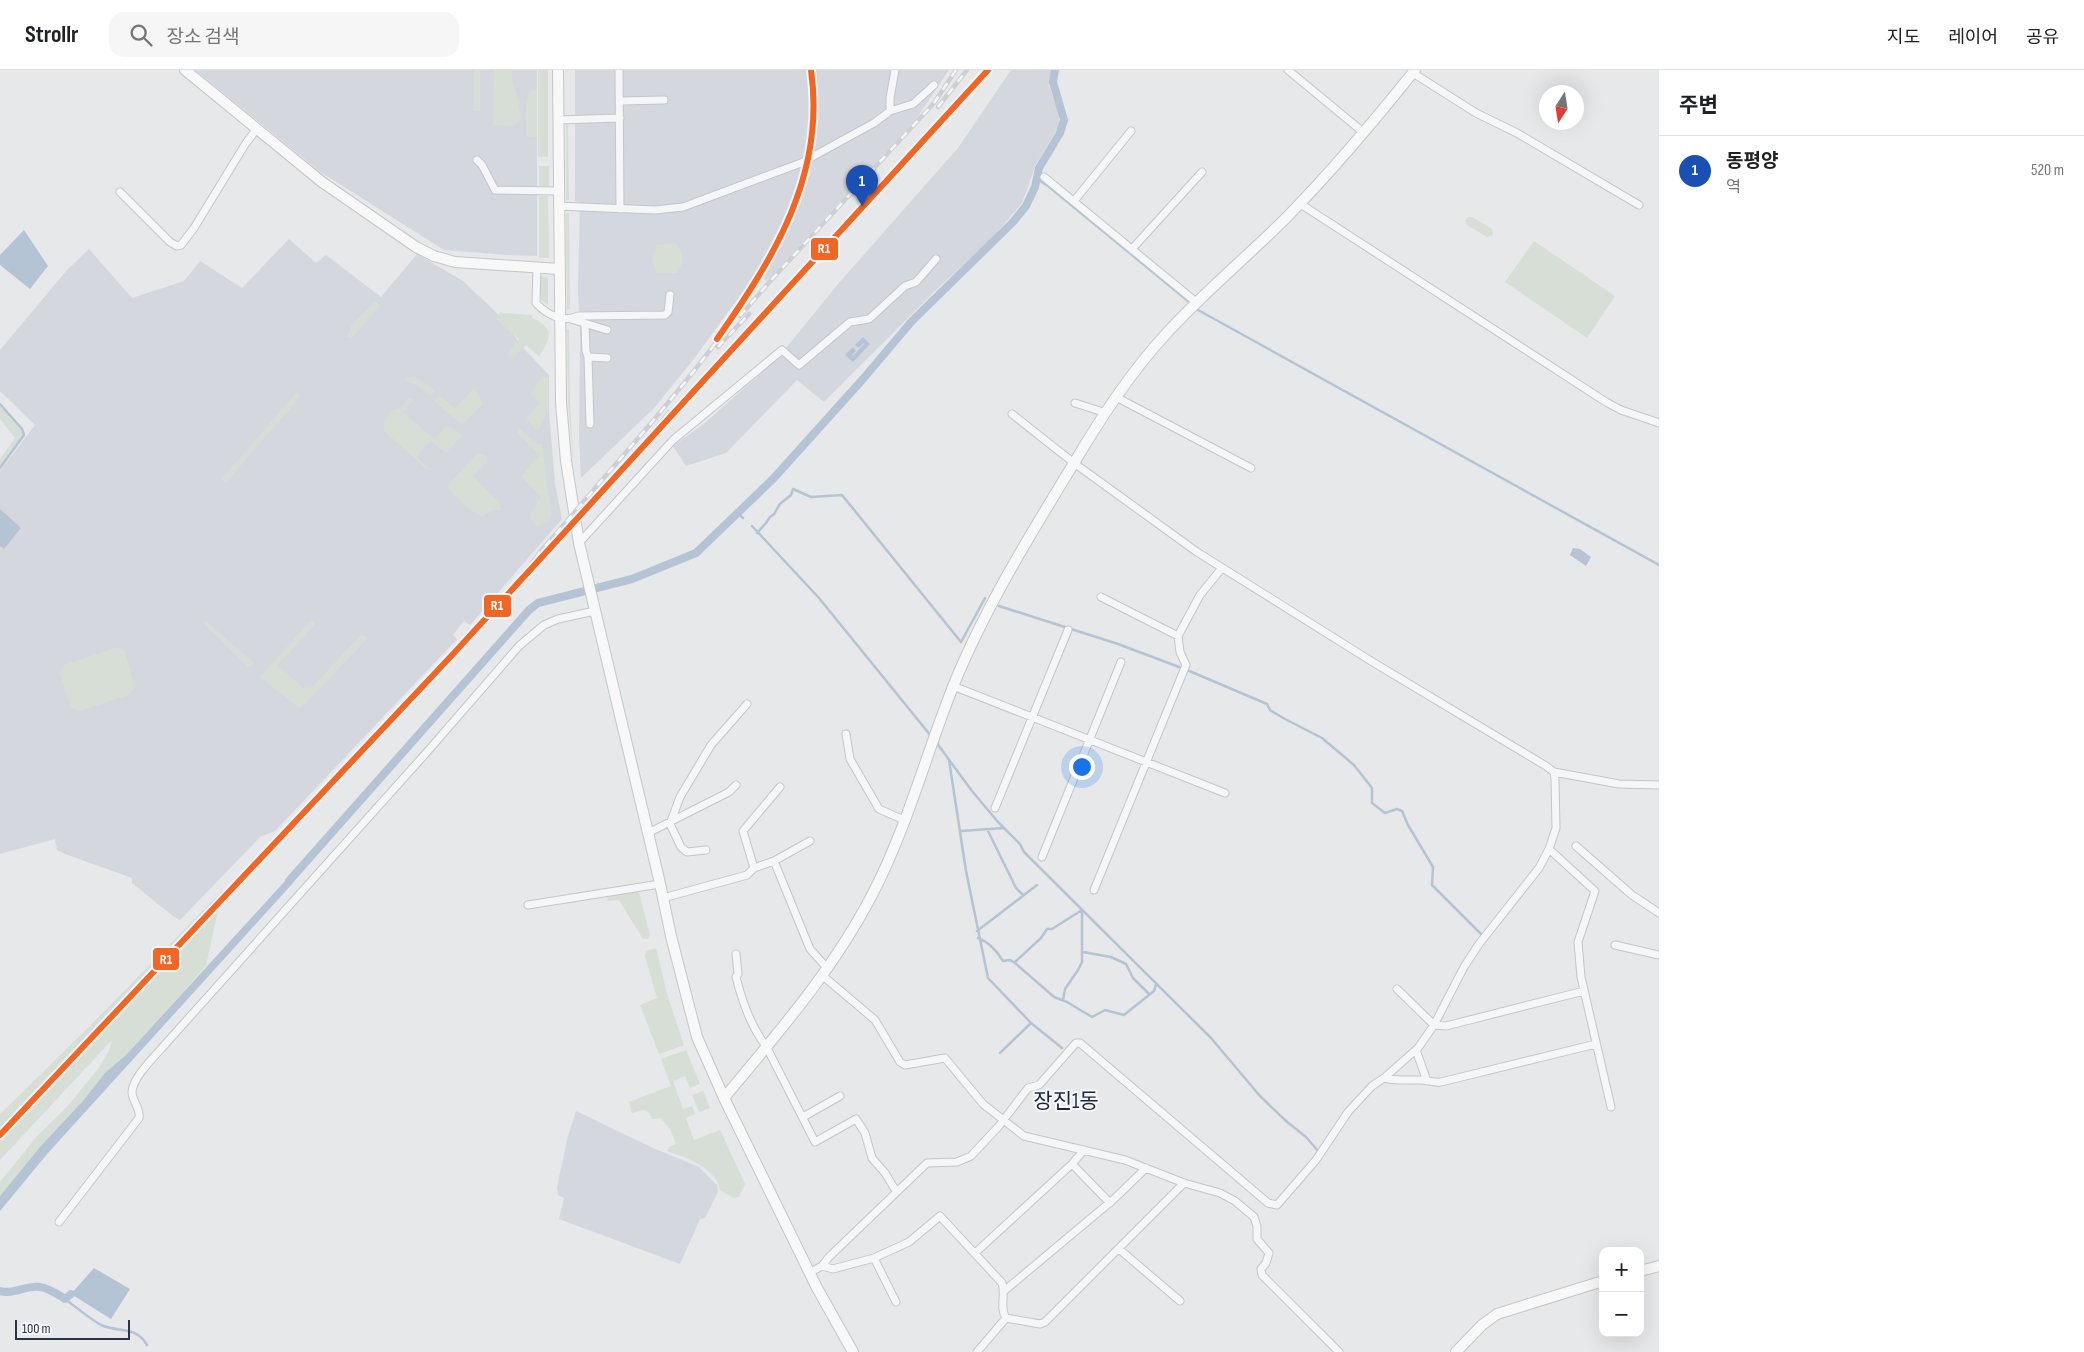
<!DOCTYPE html>
<html lang="ko">
<meta charset="utf-8">
<style>
:root{--surface:#fff;--page:#f6f6f6;--text:#202124;--muted:#757577;--line:#e0e0e0;--accent:#6c737f}
body{margin:0;font-family:"Sofia Sans Condensed","Noto Sans KR",sans-serif;background:var(--page);color:var(--text)}
.controls{position:absolute;right:15px;bottom:15px;display:grid;overflow:hidden;border-radius:10px;box-shadow:0 5px 20px #0002}
.controls button{width:45px;height:45px;display:grid;place-items:center;padding:0;border:0;border-bottom:1px solid var(--line);background:var(--surface);color:var(--text);font:25px sans-serif}
.compass{position:absolute;left:1539px;top:15px;width:45px;height:45px;border-radius:50%;background:var(--surface);box-shadow:0 5px 20px #0002;rotate:192deg}
.scale{position:absolute;left:15px;bottom:12px;width:115px;box-sizing:border-box;padding-left:5px;border:2px solid #2b3445;border-top:0;font-size:14px;line-height:18px;white-space:nowrap;color:#2b3445;-webkit-text-stroke:4px #f4f6f9;paint-order:stroke}
.you{position:absolute;left:1081px;top:696px;width:18px;height:18px;margin:-12px;border:4px solid #fff;border-radius:50%;background:#1a73e8;box-shadow:0 0 0 8px #1a73e833}
.badge{display:grid;place-items:center;width:32px;height:32px;border-radius:50%;background:var(--accent);color:#fff;font-size:16px;font-weight:700}
.pin{position:absolute;translate:-50% -41px;filter:drop-shadow(0 1px 2px #0008)}
.pin::after{content:'';position:absolute;top:26px;width:18px;height:15px;background:inherit;clip-path:polygon(0 0,100% 0,50% 100%)}
.list{margin:0;padding:0;list-style:none}
h2{display:flex;justify-content:space-between;align-items:center;height:65px;margin:0;padding:0 20px;font-size:21px}
h2 small{font-size:16px;font-weight:400;color:var(--muted)}
.list li{display:grid;grid-template-columns:32px 1fr auto;gap:15px;align-items:center;box-sizing:border-box;height:70px;padding:0 20px;border-top:1px solid var(--line)}
.list b{display:block;font-size:19px;white-space:nowrap}
.list p{margin:0;font-size:16px;white-space:nowrap;color:var(--muted)}
.list em{font-size:16px;font-style:normal;color:var(--muted)}
.icon{flex:none;width:28px;height:28px;fill:none;stroke:currentColor;stroke-width:2;stroke-linecap:round;stroke-linejoin:round}
.map{position:relative;flex:none;width:1659px;height:1282px;overflow:hidden}
header{display:flex;align-items:center;gap:30px;box-sizing:border-box;height:70px;padding:0 25px;background:var(--surface);border-bottom:1px solid var(--line)}
header strong{font-size:24px}
nav{display:flex;gap:28px;margin-inline-start:auto;font-size:18px}
.search{width:350px;height:45px;background:var(--page);display:flex;align-items:center;gap:12px;box-sizing:border-box;padding:0 18px;border-radius:15px;color:var(--muted);font-size:19px}
main{display:flex}
aside{flex:1;background:var(--surface)}
.map>svg:first-child{display:block}
.built{fill:#d4d7dd}
.green{fill:#d6ded6}
.water{fill:#b4c4d5}
.lines{fill:none;stroke-linecap:round;stroke-linejoin:round}
.stream{stroke:#b4c4d5;stroke-width:2.5}
.canal{stroke:#b4c4d5;stroke-width:8}
.street-casing{stroke:#c4c6c8;stroke-width:9}
.secondary-casing{stroke:#c4c6c8;stroke-width:12}
.street{stroke:#f5f6f7;stroke-width:7}
.secondary{stroke:#f8f8f8;stroke-width:10}
.rail-casing{stroke:#cecfd2;stroke-width:4.5}
.rail{stroke:#f4f6f9;stroke-width:2.5;stroke-dasharray:8;stroke-linecap:butt}
.rail-1-casing{stroke:#f4f6f9;stroke-width:10}
.rail-1{stroke:#f26522;stroke-width:6}
.labels{text-anchor:middle;stroke-width:4;stroke-linejoin:round;paint-order:stroke}
.quarter-label{font-size:21px;fill:#1d2536;stroke:#f4f6f9}
.line-badge{stroke:#f4f6f9;stroke-width:2}
.badge-label{font-size:14px;text-anchor:middle;font-weight:bold;fill:#fff}
</style>
<header>
<strong>Strollr</strong>
<div class="search"><svg class="icon" aria-label="search" viewBox="0 0 24 24"><circle cx="10" cy="10" r="6"/><path d="M15 15l6 6"/></svg>장소 검색</div>
<nav><a>지도</a><a>레이어</a><a>공유</a></nav>
</header>
<main>
<div class="map">
<svg width="1659" height="1282" viewBox="0 0 1659 1282">
<rect width="100%" height="100%" fill="#e6e8ea"/>
<path class="built" d="M195 0H537V186L507 185 444 180 319 101Z
M575 0H949L917 48 767 211 756 204 693 290 655 337 581 408 579 368 580 262 578 219 580 132 575 131Z
M1011 0H1052L1049 15 1059 44V56L1036 94 1022 133 992 168 936 220 824 332 797 310 726 383 686 396 673 376 705 353 778 288 838 214 958 78Z
M289 169 316 193 326 185 381 227 417 184 463 211 501 247 524 279 549 305V342L555 414 562 449 470 555 464 551 453 565 457 569 275 761 260 767 180 850 174 847 132 813V808L65 784 57 780 55 769 0 784V401L35 355 0 321V280L67 200 89 179 132 228 184 211 200 191 242 218Z
M576 1041 653 1078 699 1097 717 1115 718 1122 705 1148 700 1149 680 1194 559 1149 564 1128 558 1125 557 1117 568 1066Z"/>
<path class="green" d="M474 0H480V41H474Z
M494 0H511C514 17 520 33 521 50L514 56 493 55Z
M538 0H548V87H538Z
M537 19V67H526V32L529 21Z
M566 54H568L569 130H566Z
M539 96H549V116H539Z
M539 126H548L549 188H539Z
M566 143H569L570 239H567Z
M1468 147H1472L1492 159 1493 165 1487 167 1467 155 1465 151Z
M1534 171 1615 226 1587 268 1505 212Z
M676 173C684 182 685 193 677 203H657C651 192 651 187 656 175Z
M541 206 548 208V235L541 230Z
M375 231 380 236 354 266 347 268 351 256Z
M501 241 503 243 533 245 532 248C555 258 551 269 539 286L526 275 513 289 507 284 519 269 496 249Z
M567 259H569L570 332 574 402 568 332Z
M407 307C419 307 427 313 435 322L430 326 419 317 405 310Z
M542 307 548 308V340L538 362 526 349 539 333 531 324 535 315Z
M472 320 478 323 483 334 462 355 434 331 440 326 455 338Z
M297 322 300 325 296 332 230 408 226 412 221 409Z
M410 327 414 330 403 342 434 369 445 357 449 356 462 365 446 383 432 372 427 374 417 387 430 400 424 397 383 360C386 350 386 340 399 339Z
M0 336 21 360 23 365 17 376 0 397V389L15 368 0 349Z
M520 359 537 374 542 373 551 444 548 453 537 456 530 448C531 439 538 435 540 426L521 407 539 385 517 363Z
M477 383 485 385 487 389 485 394 473 406 500 433 501 440 490 441 482 447 469 439 448 419V415Z
M311 550 315 554 278 595 303 618 312 617 362 564 368 568 305 634 299 638 260 607Z
M206 551 254 593 252 596 248 597 203 553Z
M118 577 125 581 134 614V619L129 625 80 641 71 638 60 603 64 595Z
M223 820 220 829 0 1060V1044L88 958Z
M625 821 639 822 650 865 648 869H643L619 830 608 831 607 826Z
M218 840 206 896 127 984 105 1003 82 1032 40 1077 0 1126V1112L38 1065 66 1038 98 999 109 981 112 970 0 1090V1071Z
M656 878 667 924 684 975 659 984 640 935 657 928 645 886 646 881Z
M686 980 700 1014 690 1018 685 1006 673 1011 683 1039 692 1036 695 1044 686 1048 694 1070 720 1060 745 1114 739 1127 733 1128 720 1120C716 1097 686 1088 667 1081L669 1077 676 1074 670 1059 661 1048 652 1049 649 1042 644 1040 632 1043 629 1032 671 1016 661 989Z
M703 1021 710 1038 699 1042 692 1025Z"/>
<path class="water" d="M24 160 48 196 30 219 0 195V185Z
M863 267 870 274 853 292 845 285 853 277 856 281 852 285 853 286 864 274 863 273 859 278 855 275Z
M0 439 21 458 4 479 0 476Z
M1573 478 1580 479 1591 487 1586 496 1570 485Z
M295 800 293 813 48 1083 0 1141V1126L40 1077 82 1032 105 1003 127 984Z
M94 1198 130 1219 111 1249 71 1224Z"/>
<g class="lines">
<path class="stream" d="M1037 109 1048 116 1188 231
M1198 240 1659 495
M0 334 22 359 24 365 0 398
M738 444 743 448
M752 456 819 528 931 666
M757 463 766 453 770 447 774 444 780 434 791 425 793 419 811 427 842 425 961 572 985 528
M999 536 1118 574 1187 600 1267 634 1270 640 1285 649 1322 668 1354 695 1372 718V733L1385 743 1397 739 1402 741 1408 755 1433 797 1432 815 1483 866
M936 672 972 721 998 752 1020 774 1024 782 1211 968 1260 1026 1286 1051 1306 1067 1318 1081
M949 690 966 801 988 908 1031 953 1062 978
M987 759 1016 818 1023 825
M961 761 1004 758
M977 861 1037 815
M978 868C989 872 997 881 1003 891L1010 890 1015 893 1054 927 1067 932 1092 947 1105 940 1124 945 1154 921 1156 914
M1083 882 1111 887 1126 894 1133 908 1149 924
M1015 892 1041 868 1047 859H1052L1082 840
M1063 930 1065 919 1078 900 1082 892V840
M1000 983 1031 953
M65 1229C77 1238 89 1248 101 1255 119 1263 135 1255 147 1275"/>
<path class="canal" d="M289 811 529 540 538 533 632 509 696 483 773 409 863 309 912 251 1013 152 1026 136 1035 117 1039 98 1060 63 1064 50 1053 12 1055 0
M0 1221C14 1225 26 1215 40 1217 49 1218 57 1224 65 1229L71 1224"/>
<g class="street-casing">
<path id="street" d="M619 0 620 139
M1288 0 1363 62
M1413 3 1476 43 1517 63 1639 135
M620 31 664 30
M890 41V28L895 0
M558 50 620 48
M477 90 482 95 495 120 558 121
M1044 107 1196 232
M120 122 170 172 177 176 181 175 194 158 246 73 256 60
M1074 131 1131 61
M1299 133 1606 332 1621 340 1659 353
M558 136 655 140 683 137 801 93 874 53 890 41 913 34 934 15
M1132 179 1202 102
M537 198 536 233C547 245 563 253 578 246L665 245 668 242 670 225
M571 249 607 260
M585 255 586 281 588 287 607 288
M588 287 590 354
M1116 327 1251 398
M1075 333 1106 343
M579 473 673 370 782 280 799 295 850 252 869 249 905 216 916 212 936 189
M1101 527 1178 566
M953 616 1225 723
M846 664 850 689 879 739 904 750
M1554 702 1619 714 1659 715
M995 738 1068 560
M648 763 729 722 736 715
M1576 776 1632 825 1659 843
M1549 779 1595 821 1578 872 1581 907 1611 1037
M706 780 687 782 681 777 670 754 680 727 711 675 747 634
M1042 787 1121 592
M774 791 810 879 828 899
M754 798 774 791 810 771
M1094 820 1186 595 1180 582 1178 566 1200 525 1222 498
M663 828 747 805 754 798 743 761 780 717
M528 835 660 814
M1615 875 1659 885
M736 884 738 904 736 907C742 931 751 957 766 976L815 1072 856 1049 865 1063 872 1088 885 1103 896 1121
M823 906 875 950 900 992 905 995 945 988 983 1034 1024 1066 1125 1090 1184 1113 1220 1123 1235 1131 1254 1147 1257 1156V1169L1269 1183 1266 1193 1261 1199 1262 1205 1339 1282
M1397 919 1434 955 1446 956 1584 921
M1416 980 1427 1011
M1384 1008C1397 1011 1408 1010 1421 1010 1428 1010 1433 1013 1441 1012L1596 974
M803 1047 840 1026
M1072 1094 1110 1133
M59 1152 139 1048C141 1039 132 1031 132 1022 132 1007 159 982 169 970L427 682 519 576 544 555 558 549 595 541
M1119 1179 1180 1231
M975 1183 1072 1094 1084 1080
M822 1196 833 1199 874 1188
M809 1203 822 1196 829 1187 927 1093 957 1092 971 1086 999 1056 1028 1018 1039 1015 1076 973H1080L1268 1133 1277 1135 1316 1090 1348 1042 1372 1016 1384 1008 1418 978 1434 955 1464 897 1479 874 1539 798 1549 779 1556 758 1555 710 1554 702 1546 696 1371 591 1197 482 1074 393 1012 344
M1004 1221 1114 1129 1146 1098
M896 1232 874 1188 909 1172 940 1146 1002 1213C1006 1225 999 1237 1006 1248
M977 1282 1006 1248 1040 1254 1045 1252 1184 1113"/>
</g>
<g class="secondary-casing">
<path id="secondary" d="M185 0 322 112 416 177 434 186 455 192 559 199
M558 0 561 333 566 391 579 473 659 809 671 866 697 967 724 1028 817 1218 853 1282
M724 1028C778 963 833 900 872 825 907 758 926 684 954 614 986 536 1030 465 1074 393 1100 349 1130 303 1165 265 1203 223 1247 187 1287 147 1332 101 1375 50 1415 0
M1640 1201 1659 1196
M1456 1282 1482 1255 1497 1244 1603 1211"/>
</g>
<use href="#street" class="street"/>
<use href="#secondary" class="secondary"/>
<g class="rail-casing">
<path id="rail" d="M938 37 967 0
M740 246 773 208 934 33 956 0
M718 277 749 244
M645 373 669 342
M516 514 540 482C576 441 611 399 647 358 730 259 831 138 811 0"/>
</g>
<use href="#rail" class="rail"/>
<g class="rail-1-casing">
<path id="rail-1" d="M717 269C774 188 826 104 811 0
M0 1065 454 583 988 0"/>
</g>
<use href="#rail-1" class="rail-1"/>
</g>
<g class="labels">
<g class="quarter-label">
<text x="1066" y="1038">장진1동</text>
</g>
</g>
<g class="line-badge">
<rect x="810" y="167" width="29" height="24" rx="5" fill="#f26522"/>
<rect x="483" y="524" width="29" height="24" rx="5" fill="#f26522"/>
<rect x="152" y="877" width="28" height="24" rx="5" fill="#f26522"/>
</g>
<g class="badge-label">
<text x="824" y="183">R1</text>
<text x="497" y="540">R1</text>
<text x="166" y="894">R1</text>
</g>
</svg>
<div class="controls">
<button>+</button>
<button>−</button>
</div>
<svg class="compass" viewBox="-18 -18 36 36"><path d="M0-13l5 13h-10z" fill="#e53935"/><path d="M0 13l5-13h-10z" fill="#757577"/></svg>
<div class="scale">100 m</div>
<div class="you"></div>
<div class="pin badge" style="left:862px;top:136px;background:#1a4fb4">1</div>
</div>
<aside>
<h2>주변<small></small></h2>
<ul class="list">
<li><span class="badge" style="background:#1a4fb4">1</span><div><b>동평양</b><p>역</p></div><em>520 m</em></li>
</ul>
</aside>
</main>
